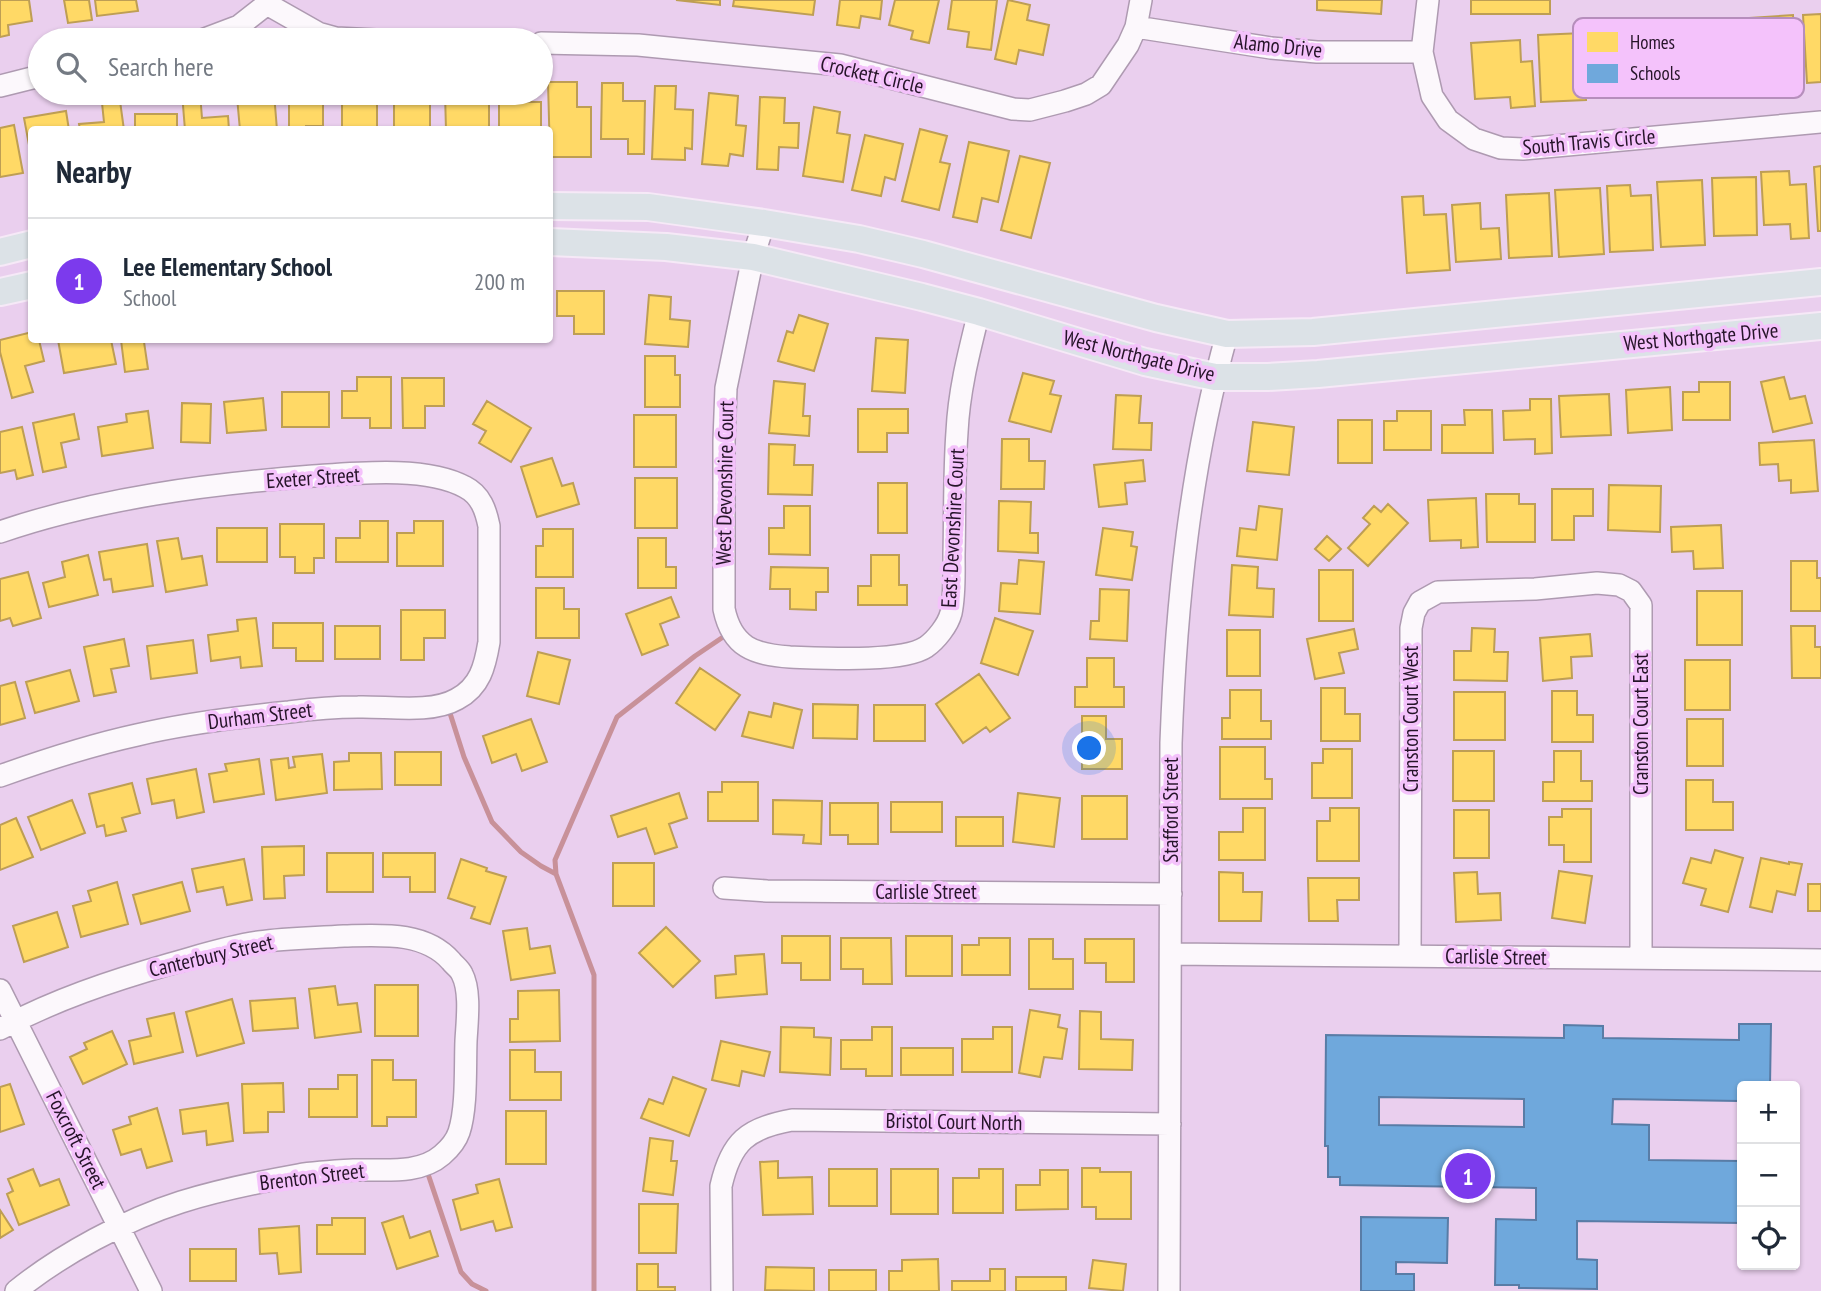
<!DOCTYPE html>
<meta charset="utf-8">
<style>
:root{--surface:#fff;--page:#f6f6f7;--text:#1f2937;--muted:#747a83;--line:#e0e1e3;--accent:#7c3aed}
body{margin:0;font-family:"PT Sans Narrow",sans-serif;background:var(--page);color:var(--text)}
.controls{position:absolute;right:21px;bottom:21px;display:grid;overflow:hidden;border-radius:7px;box-shadow:0 2px 5px #0004}
.controls button{width:63px;height:63px;display:grid;place-items:center;padding:0;border:0;border-bottom:2px solid var(--line);background:var(--surface);color:var(--text);font:35px sans-serif}
.you{position:absolute;left:1090px;top:749px;width:24px;height:24px;margin:-18px;border:5px solid #fff;border-radius:50%;background:#1a73e8;box-shadow:0 0 0 10px #1a73e833}
.badge{display:grid;place-items:center;width:46px;height:46px;border-radius:50%;background:var(--accent);color:#fff;font-size:23px;font-weight:700}
.pin{position:absolute;translate:-50% -50%;border:4px solid #fff;box-shadow:0 2px 7px #0006}
.list{margin:0;padding:0;list-style:none}
h2{display:flex;justify-content:space-between;align-items:center;height:91px;margin:0;padding:0 28px;font-size:30px}
h2 small{font-size:23px;font-weight:400;color:var(--muted)}
.list li{display:grid;grid-template-columns:46px 1fr auto;gap:21px;align-items:center;box-sizing:border-box;height:126px;padding:0 28px;border-top:2px solid var(--line)}
.list b{display:block;font-size:26px;white-space:nowrap}
.list p{margin:0;font-size:23px;white-space:nowrap;color:var(--muted)}
.list em{font-size:23px;font-style:normal;color:var(--muted)}
.icon{flex:none;width:38px;height:38px;fill:none;stroke:currentColor;stroke-width:2;stroke-linecap:round;stroke-linejoin:round}
.map{position:relative;flex:none;width:1821px;height:1291px;overflow:hidden}
.search{position:absolute;background:var(--surface);box-shadow:0 2px 5px #0004;left:28px;top:28px;width:525px;height:77px;display:flex;align-items:center;gap:18px;box-sizing:border-box;padding:0 24px;border-radius:38px;color:var(--muted);font-size:26px}
.panel{position:absolute;background:var(--surface);box-shadow:0 2px 5px #0004;left:28px;top:126px;width:525px;height:217px;border-radius:7px}
.map>svg:first-child{display:block}
.homes{fill:#ffd966;stroke:#be9e54;stroke-width:2}
.schools{fill:#6fa8dc;stroke:#597ca6;stroke-width:2;fill-rule:evenodd}
.lines{fill:none;stroke-linecap:round;stroke-linejoin:round}
.stream{stroke:#c89199;stroke-width:5}
.minor-casing{stroke:#ae9ab1;stroke-width:24}
.major-casing{stroke:#f6e9f7;stroke-width:30}
.minor{stroke:#fcf8fc;stroke-width:21}
.major{stroke:#dce2e7;stroke-width:26}
.labels{text-anchor:middle;stroke-width:7;stroke-linejoin:round;paint-order:stroke}
.street-label{font-size:21px;fill:#261429;stroke:#f4c2fb}
.key{fill:#f4c2fb;stroke:#b68ebc;stroke-width:2}
.key-label{font-size:19px;fill:#261429}
</style>
<div class="map">
<svg width="1821" height="1291" viewBox="0 0 1821 1291">
<rect width="100%" height="100%" fill="#eacfee"/>
<path class="homes" d="M0 0H29L32 21 8 25 9 35 0 37Z
M64 0H89L92 20 68 23Z
M95 0H136L138 11 97 16Z
M676 0H720V5Z
M734 0H815L813 15 733 6Z
M840 0H882L880 19 861 16 859 28 837 25Z
M895 0H939L929 43 911 39 913 31 889 25Z
M952 0H997L991 50 967 47 969 32 948 29Z
M1008 0 1030 5 1027 20 1049 25 1043 55 1019 50 1016 64 995 59Z
M1317 0H1382L1381 14 1317 10Z
M1471 0H1550V14H1471Z
M1821 14V82L1807 83 1803 15Z
M1793 15 1794 37 1780 38 1783 68 1791 67 1790 49 1797 48 1800 84 1755 87 1750 18Z
M1583 33 1586 100 1541 102 1538 35Z
M1520 40 1521 62 1532 61 1535 106 1511 108 1510 97 1475 99 1471 43Z
M548 82H577V107H591V157H550Z
M602 83H623V101H645L644 154H628V139H601Z
M655 86H676L675 109 693 110 692 149 685 148V160L652 159Z
M182 93H200L202 118 228 116 229 130H185Z
M251 93H274L277 130H240L237 97H251Z
M289 93H323V126H306V130H289Z
M342 93 377 95V130H342Z
M394 93H430V130H394Z
M445 93H468V103H489V130H446Z
M499 93H519V102H541V130H499Z
M709 93 738 96 736 125 746 126 743 156 730 154 728 166 702 164Z
M760 97 785 98 784 123H799L798 148 779 147 778 170 757 169Z
M120 101 124 130H80L79 124 104 122 102 103Z
M814 107 840 112 837 133 850 135 843 182 803 176Z
M66 111 69 130H32V161L24 118Z
M135 114H177V130H135Z
M14 125 23 173 0 177V128Z
M920 129 947 136 940 162 950 164 939 210 902 201Z
M865 135 903 144 895 180 885 177 881 196 852 190Z
M969 142 1009 151 998 202 982 198 977 222 953 217Z
M1020 156 1050 163 1031 238 1001 230Z
M1821 166V231H1818L1814 167Z
M1789 171 1790 185 1806 184 1809 238 1791 239 1790 224 1764 225 1761 172Z
M1756 177 1757 235 1714 236 1712 178Z
M1702 180 1705 245 1661 247 1657 182Z
M1630 185 1631 196 1651 195 1653 250 1610 252 1607 186Z
M1600 188 1604 254 1559 257 1555 190Z
M1549 193 1552 256 1509 258 1506 195Z
M1423 196 1424 215 1446 214 1450 270 1407 273 1402 197Z
M1480 203 1481 229 1499 228 1501 259 1456 262 1452 205Z
M557 291H604V334H574V316H557Z
M649 295 671 297 670 319 690 321 688 347 645 344Z
M799 315 828 324 814 371 778 361 787 331 793 333Z
M32 332V340H39L44 361 25 366 33 392 12 398 0 352V340Z
M876 338 908 340 905 393 872 391Z
M58 340H111L116 364 64 373Z
M121 340H167L144 342 148 369 125 372Z
M645 356H675V375H680V407H645Z
M1023 373 1054 381 1050 394 1061 396 1051 432 1009 421Z
M357 377H391V428H370V418H342V391H357Z
M1784 377 1790 399 1805 396 1812 423 1773 432 1761 382Z
M402 378H444V406H425V428H403Z
M774 381 805 384 803 416H810L809 436 769 433Z
M1699 382H1730V420H1683V392H1699Z
M1670 387 1672 430 1628 433 1626 390Z
M282 392H329V427H282Z
M1609 394 1611 435 1561 437 1559 396Z
M1116 395 1141 396 1139 423H1152L1151 450 1113 449Z
M263 398 266 430 227 433 224 402Z
M1530 399H1551L1552 453 1535 454V439L1504 440 1503 411 1530 410Z
M487 401 531 428 511 462 479 443 486 431 473 424Z
M182 403 211 404 210 443 181 442Z
M858 409H908V433H887V452H858Z
M1464 410H1492L1493 453H1442V425H1465Z
M148 411 153 448 102 456 98 427 127 422 126 414Z
M1397 411H1431V450H1384V421H1397Z
M74 414 79 439 61 443 66 467 43 472 33 423Z
M634 415H676V467H634Z
M1338 420H1372V463H1338Z
M1253 422 1294 427 1289 475 1247 471Z
M22 427 33 475 17 479 15 470 0 473V432Z
M1002 439H1029V461H1045L1044 489H1001Z
M1814 440 1818 491 1791 493V480L1779 481 1778 464 1760 465 1759 443Z
M769 444 795 445 794 465H813L812 495 768 494Z
M552 458 562 486 573 483 579 504 537 517 521 467Z
M1143 460 1145 481 1125 483 1127 504 1099 507 1094 465Z
M635 478H677V528H635Z
M878 483H907V533H878Z
M1609 485 1661 486 1660 532 1608 530Z
M1552 489H1593V516H1574V540H1552Z
M1486 494H1519V504H1535V542H1487Z
M1476 498 1478 547 1461 548V540L1430 541 1428 500Z
M999 501 1031 502 1030 533H1038V553L998 551Z
M1388 504 1408 523 1368 566 1348 548 1370 524 1363 518 1374 506 1381 512Z
M784 506H810V555L769 554V528H784Z
M1259 506 1282 509 1277 560 1237 556 1240 528 1256 530Z
M360 521H388V562H336V538H360Z
M414 521H443V566H397V533H414Z
M280 524H324V558H314V573H295V557H280Z
M1721 525 1723 568 1694 569 1693 551 1672 552 1671 527Z
M217 528H267V562H217Z
M1103 528 1133 532 1131 546 1137 547 1132 580 1096 575Z
M543 529H573V577H536V546H543Z
M1327 536 1341 549 1329 561 1315 549Z
M178 538 182 559 202 556 207 585 166 592 157 541Z
M638 538H666V567H676V588H638Z
M147 544 153 586 113 592 111 579 104 580 99 552Z
M88 555 98 595 49 607 43 583 65 577 62 562Z
M871 555H899V585H907V605H858V586H871Z
M1019 560 1044 562 1040 614 999 611 1001 583 1017 584Z
M1791 561H1817V578H1821V611H1791Z
M1232 565 1258 567 1257 588 1274 589 1273 617 1229 615Z
M771 567 828 568V592H816V610L790 609V589H770Z
M1319 570H1353V621H1319Z
M28 572 41 618 13 626 10 618 0 621V579Z
M536 588H564V609H579V638H536Z
M1100 589 1129 590 1127 641 1090 639 1091 621H1099Z
M1697 591H1742V645H1697Z
M671 597 679 617 660 624 668 645 642 655 626 614Z
M401 610H445V638H424V660H401Z
M256 618 262 666 241 668 240 657 211 661 208 635 238 631 237 620Z
M995 618 1033 631 1018 675 981 663Z
M273 623H323V661H296V648H273Z
M335 626H380V659H335Z
M1791 626H1815V647H1821V678H1792Z
M1472 628 1495 629 1494 652H1508L1507 681 1454 680V651H1471Z
M1354 629 1358 649 1339 653 1344 673 1315 679 1307 639Z
M1227 630H1260V676H1227Z
M1590 634 1592 656 1571 657 1572 678 1543 681 1540 638Z
M124 639 129 666 111 669 116 692 94 696 84 647Z
M193 640 197 673 151 679 147 646Z
M538 652 570 660 559 704 527 696Z
M1087 658H1114V687H1124V707H1075V687H1087Z
M1685 660H1730V710H1685Z
M700 668 740 695 715 730 676 703Z
M70 670 79 701 35 713 26 682Z
M979 674 1010 718 990 732 986 727 963 743 936 704Z
M15 682 25 718 0 725V686Z
M1321 688H1345V714H1360V741H1321Z
M1230 690H1261V721H1271V739H1222V718H1230Z
M1552 691H1577V715H1593V742H1552Z
M1454 692H1505V740H1454Z
M774 703 802 710 793 748 742 736 749 712 771 717Z
M813 704 858 705 857 739 813 738Z
M874 705H925V741H874Z
M1082 716H1106V739H1122V769H1082Z
M531 719 547 762 522 771 516 754 492 763 483 736Z
M1687 719H1723V766H1687Z
M1220 747H1265V779H1272V799H1220Z
M1323 749H1352V798H1312V763H1323Z
M1453 751H1494V801H1453Z
M1554 751H1581V781H1592V801H1543V782H1554Z
M395 752H441V785H395Z
M349 753H381L382 789 334 790V762L349 761Z
M322 754 327 793 276 800 271 760 288 758 289 768 295 767 293 757Z
M259 759 264 794 214 802 209 774 227 771 225 764Z
M196 769 204 812 177 818 174 800 152 804 147 779Z
M1686 780H1713V802H1733V830H1686Z
M722 782H758V821H708V792H722Z
M132 783 140 813 122 818 126 831 106 836 104 825 97 827 89 794Z
M679 793 687 818 669 824 677 847 655 854 646 828 618 837 611 816Z
M1018 793 1060 798 1054 847 1013 842Z
M1082 796H1127V839H1082Z
M72 800 85 833 41 850 28 817Z
M773 800 822 801 821 844 803 843 804 835 773 834Z
M891 802H942V832H891Z
M830 803H878V844H848V835H830Z
M1243 808H1265V860H1219V832H1243Z
M1330 808H1359V861H1317V821H1330Z
M1562 809H1591V862H1564V845H1549V817H1562Z
M1454 810H1489V858H1454Z
M956 817H1003V846H956Z
M16 818 33 857 0 870V825Z
M304 846V875L284 876 285 898 264 899 262 847Z
M1715 850 1743 858 1728 912 1701 905 1706 889 1683 883 1691 858 1711 863Z
M327 853H373V892H327Z
M383 853H435V892H410V877H383Z
M1761 858 1789 864V862L1802 864 1795 895 1777 891 1772 912 1750 907Z
M244 859 252 900 227 905 223 887 197 892 192 869Z
M461 859 487 868 486 871 506 877 490 924 471 918 475 907 448 898Z
M613 863H654V906H613Z
M1559 871 1592 876 1585 923 1552 918Z
M1219 872 1243 873V892H1262L1261 921H1219Z
M1477 872 1478 894 1500 893 1501 920 1456 922 1454 873Z
M1308 878H1359V900H1337L1338 921H1309Z
M117 882 128 924 81 937 73 906 91 901 88 891Z
M182 882 190 911 141 924 133 895Z
M1808 884H1821V911H1808Z
M57 912 68 947 24 962 13 926Z
M666 927 700 961 673 987 639 953Z
M527 928 530 949 550 946 555 973 511 980 503 931Z
M782 936H830V980H801V963H782Z
M906 936H952V976H906Z
M841 938H891L892 984H863V969H841Z
M979 938H1010V975H962V945H979Z
M1029 939H1053V959H1073V989H1029Z
M1085 939H1134V982H1106V963H1085Z
M764 954 767 994 716 998 715 976 736 974 735 956Z
M375 985H418V1036H375Z
M335 986 338 1005 357 1003 361 1032 315 1038 309 989Z
M559 990 560 1041 510 1042V1019H518V991Z
M295 998 298 1028 253 1031 250 1001Z
M232 999 244 1043 197 1056 186 1012Z
M1030 1010 1060 1015 1058 1027 1067 1029 1062 1059 1044 1057 1040 1077 1019 1073Z
M1080 1011 1101 1012V1039L1133 1040 1132 1070 1079 1069Z
M174 1013 183 1052 134 1064 129 1041 151 1036 147 1019Z
M781 1027 814 1028V1037L831 1038 830 1075 780 1072Z
M872 1027H892V1076H866V1069H841V1040H872Z
M993 1027H1012V1072H962V1039H993Z
M112 1031 127 1064 83 1084 70 1057 87 1049 84 1043Z
M721 1041 770 1052 764 1076 742 1071 739 1086 712 1080Z
M901 1048H953V1075H901Z
M510 1050H535V1072H561V1100H510Z
M372 1060H393V1080H416V1117H387V1126H372Z
M338 1075H357V1117H309V1089H338Z
M673 1077 706 1089 689 1136 641 1118 649 1099 663 1104Z
M283 1083 284 1112H268V1132L244 1133 242 1084Z
M10 1084 24 1124 0 1132V1087Z
M228 1103 233 1141 207 1145 206 1131 183 1134 180 1110Z
M157 1108 172 1161 147 1168 141 1149 121 1155 113 1130 131 1124 129 1117Z
M506 1111H546V1164H506Z
M650 1138 673 1141 671 1161H677L673 1195 643 1191Z
M778 1161V1178L812 1177 813 1214 763 1215 760 1162Z
M1082 1168H1100V1172H1131V1219H1096V1207H1082Z
M33 1169 40 1186 59 1179 69 1205 19 1225 7 1194 13 1191 8 1179Z
M829 1169H877V1206H829Z
M891 1169H938V1214H891Z
M979 1169H1003V1213H953V1178H979Z
M1040 1170H1068V1209L1016 1210V1185H1040Z
M499 1179 512 1227 496 1231 493 1221 461 1230 453 1200 478 1193 476 1185Z
M639 1204H678L676 1253H639Z
M0 1210 13 1230 0 1238Z
M403 1216 410 1238 430 1231 438 1256 397 1269 382 1223Z
M332 1218H365V1254H317V1225H332Z
M299 1226 301 1272 279 1274 277 1253 260 1254 259 1229Z
M190 1249H236V1281H190Z
M938 1259 939 1291H889V1271H902V1260Z
M1093 1260 1126 1264 1123 1291 1089 1288Z
M637 1264H658V1287H675V1291H637Z
M766 1267 814 1268V1291L765 1290Z
M990 1269H1005V1291H952V1281H990Z
M829 1270H876V1291H829Z
M1016 1277H1066V1291H1016Z"/>
<path class="schools" d="M1739 1024H1771L1770 1086H1742V1117H1739V1101L1613 1099 1612 1124 1649 1125V1160L1742 1161V1223L1577 1221V1259L1597 1260V1289L1519 1288V1285H1495L1496 1219 1536 1220V1188L1340 1185V1177H1328V1146H1325L1326 1035 1564 1038V1025L1603 1026V1038L1739 1040ZM1379 1097 1524 1099V1127L1379 1125Z
M1361 1217 1448 1218 1447 1263 1396 1262V1274H1414V1291H1361Z"/>
<g class="lines">
<path class="stream" d="M449 710 464 757 492 822 521 852 541 866 556 874
M426 1168 461 1272 472 1284 486 1291
M594 1291V975L556 874 555 860 617 717 695 656 729 633"/>
<g class="minor-casing">
<path id="minor" d="M265 0 267 4 318 33 336 38 376 40
M1428 0 1422 52 1432 96 1448 120 1474 139 1501 148 1523 149 1821 122
M1136 27 1271 48 1317 52H1422
M202 40 239 26 267 4
M541 43 638 45 840 65 1013 109 1030 110 1065 101 1086 94 1101 85 1128 45 1136 27 1141 0
M0 86 40 76
M764 223 753 257 726 388 724 441V609C732 647 754 655 790 657 821 658 902 663 926 647 936 640 948 625 951 613 955 594 954 574 954 555 955 514 954 473 957 432 959 390 969 352 979 312
M0 532C99 498 209 484 313 476 357 473 427 466 465 487 481 495 486 511 489 526V642C485 666 480 687 457 699 431 714 387 706 358 707 335 707 312 709 289 712 238 717 187 723 137 735 91 745 45 760 0 776
M724 888 767 891 1171 894
M1171 954 1821 960
M1410 956 1411 650V628L1414 613 1420 602 1438 592 1535 589 1597 583 1619 585 1631 591 1641 605V958
M0 990 151 1291
M0 1029C54 1000 111 981 170 964 199 956 229 946 259 942 287 938 315 938 344 936 380 935 425 931 451 961 454 965 460 969 462 974 471 991 467 1022 466 1041 465 1068 467 1108 459 1132 456 1141 449 1149 442 1155 419 1175 383 1169 355 1170 336 1171 316 1172 298 1175 259 1182 219 1190 181 1202 127 1219 60 1255 16 1291
M722 1291 721 1186C731 1142 747 1128 792 1120L1170 1124
M1169 1291 1171 743C1176 605 1190 467 1227 334"/>
</g>
<g class="major-casing">
<path id="major" d="M550 206 648 207 764 223 859 239 923 254 1156 318 1227 334 1313 332 1821 282
M550 242 666 247 753 257 922 297 979 312 1145 362 1215 377H1268L1318 374 1821 326
M0 252 32 244
M0 292 32 285"/>
</g>
<use href="#minor" class="minor"/>
<use href="#major" class="major"/>
</g>
<g class="labels">
<g class="street-label">
<text transform="translate(1278 46) rotate(6)" y="7">Alamo Drive</text>
<text transform="translate(872 75) rotate(13)" y="7">Crockett Circle</text>
<text transform="translate(1589 142) rotate(-5)" y="7">South Travis Circle</text>
<text transform="translate(1701 337) rotate(-5)" y="7">West Northgate Drive</text>
<text transform="translate(1139 356) rotate(14)" y="7">West Northgate Drive</text>
<text transform="translate(313 478) rotate(-4)" y="7">Exeter Street</text>
<text transform="translate(725 483) rotate(-89)" y="7">West Devonshire Court</text>
<text transform="translate(953 528) rotate(-87)" y="7">East Devonshire Court</text>
<text transform="translate(260 716) rotate(-7)" y="7">Durham Street</text>
<text transform="translate(1411 719) rotate(-90)" y="7">Cranston Court West</text>
<text transform="translate(1641 724) rotate(-90)" y="7">Cranston Court East</text>
<text transform="translate(1171 810) rotate(-90)" y="7">Stafford Street</text>
<text x="926" y="899">Carlisle Street</text>
<text transform="translate(211 956) rotate(-13)" y="7">Canterbury Street</text>
<text transform="translate(1496 957) rotate(1)" y="7">Carlisle Street</text>
<text transform="translate(954 1122) rotate(1)" y="7">Bristol Court North</text>
<text transform="translate(76 1140) rotate(63)" y="7">Foxcroft Street</text>
<text transform="translate(312 1177) rotate(-7)" y="7">Brenton Street</text>
</g>
</g>
<rect x="1573" y="18" width="231" height="80" rx="10" class="key"/>
<rect x="1587" y="32" width="31" height="20" fill="#ffd966"/>
<rect x="1587" y="64" width="31" height="19" fill="#6fa8dc"/>
<g class="key-label">
<text x="1630" y="49">Homes</text>
<text x="1630" y="80">Schools</text>
</g>
</svg>
<div class="controls">
<button>+</button>
<button>−</button>
<button><svg class="icon" aria-label="locate" viewBox="0 0 24 24"><circle cx="12" cy="12" r="6"/><path d="M12 2v4M12 18v4M2 12h4M18 12h4"/></svg></button>
</div>
<div class="you"></div>
<div class="pin badge" style="left:1468px;top:1176px">1</div>
<div class="search"><svg class="icon" aria-label="search" viewBox="0 0 24 24"><circle cx="10" cy="10" r="6"/><path d="M15 15l6 6"/></svg>Search here</div>
<section class="panel">
<h2>Nearby<small></small></h2>
<ul class="list">
<li><span class="badge">1</span><div><b>Lee Elementary School</b><p>School</p></div><em>200 m</em></li>
</ul>
</section>
</div>
